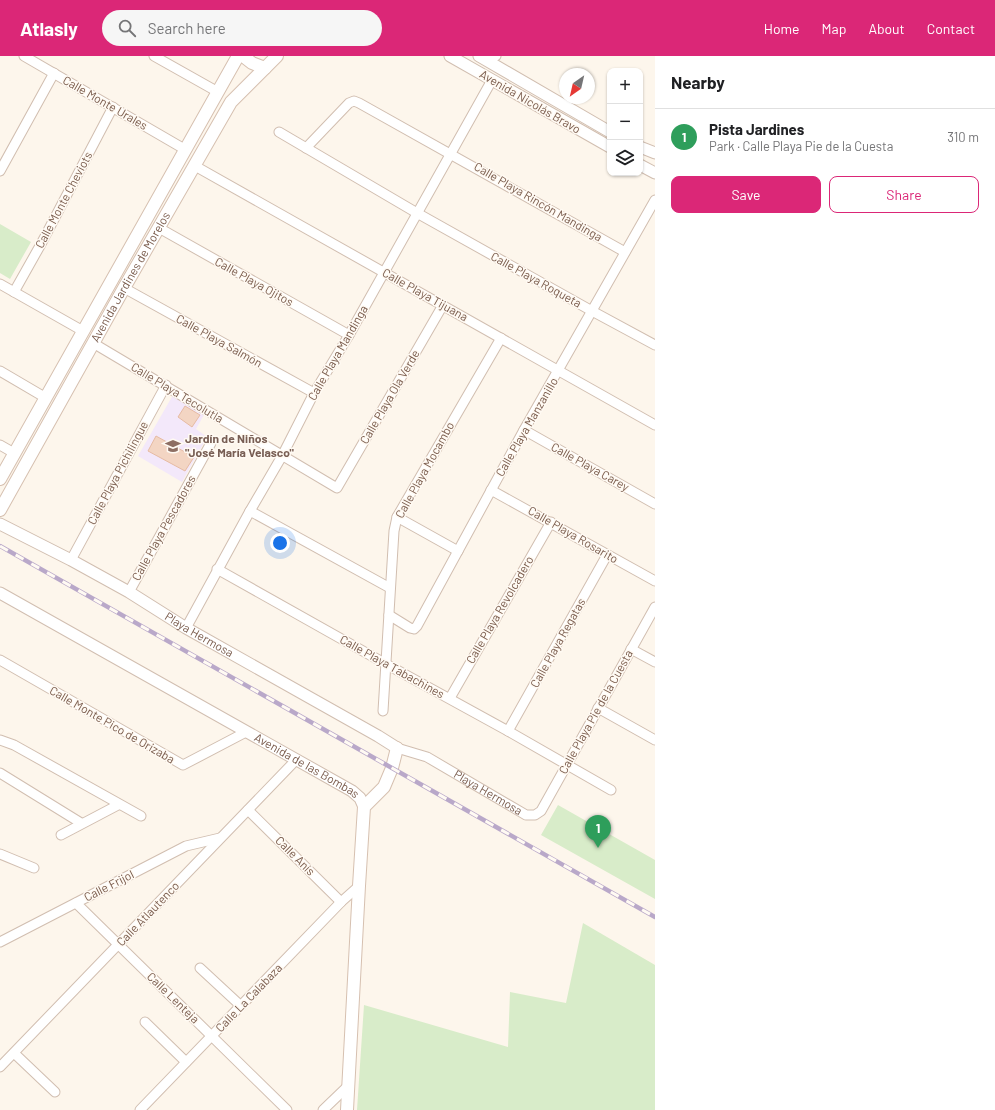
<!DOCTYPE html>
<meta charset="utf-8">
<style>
:root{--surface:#fff;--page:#f6f6f6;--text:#202124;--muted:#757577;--line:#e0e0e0;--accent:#db2777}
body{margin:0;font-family:Barlow,sans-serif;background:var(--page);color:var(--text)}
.controls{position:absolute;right:12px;top:12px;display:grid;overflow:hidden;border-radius:8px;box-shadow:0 1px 3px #0004}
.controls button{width:36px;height:36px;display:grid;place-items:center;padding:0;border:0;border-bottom:1px solid var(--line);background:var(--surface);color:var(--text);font:20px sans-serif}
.compass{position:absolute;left:559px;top:12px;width:36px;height:36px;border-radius:50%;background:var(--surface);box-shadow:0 1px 3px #0004;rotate:214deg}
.you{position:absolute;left:280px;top:487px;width:14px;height:14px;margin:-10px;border:3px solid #fff;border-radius:50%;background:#1a73e8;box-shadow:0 0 0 6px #1a73e833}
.badge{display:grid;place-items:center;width:26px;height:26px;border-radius:50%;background:var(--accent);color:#fff;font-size:13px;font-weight:700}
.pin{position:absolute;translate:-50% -33px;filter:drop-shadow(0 1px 2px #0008)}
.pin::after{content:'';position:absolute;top:21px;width:14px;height:12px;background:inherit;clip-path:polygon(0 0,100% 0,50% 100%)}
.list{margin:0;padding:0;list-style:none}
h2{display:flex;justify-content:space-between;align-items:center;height:52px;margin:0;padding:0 16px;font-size:17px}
h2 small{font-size:13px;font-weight:400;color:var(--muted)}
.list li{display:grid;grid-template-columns:26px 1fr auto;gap:12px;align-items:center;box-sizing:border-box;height:56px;padding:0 16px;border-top:1px solid var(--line)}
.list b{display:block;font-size:15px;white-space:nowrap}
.list p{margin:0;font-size:13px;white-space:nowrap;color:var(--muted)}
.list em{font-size:13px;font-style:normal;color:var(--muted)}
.actions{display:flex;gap:8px;padding:12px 16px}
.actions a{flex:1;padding:9px 0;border:1px solid var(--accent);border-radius:8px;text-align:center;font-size:14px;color:var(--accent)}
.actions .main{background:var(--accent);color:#fff}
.icon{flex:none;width:22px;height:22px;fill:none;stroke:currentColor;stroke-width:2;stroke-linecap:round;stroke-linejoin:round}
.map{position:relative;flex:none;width:655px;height:1054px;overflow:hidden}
header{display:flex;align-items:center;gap:24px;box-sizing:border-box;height:56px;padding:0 20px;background:var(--accent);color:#fff}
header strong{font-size:19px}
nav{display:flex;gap:22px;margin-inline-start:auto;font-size:14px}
.search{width:280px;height:36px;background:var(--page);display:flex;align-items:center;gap:10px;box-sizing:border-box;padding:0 14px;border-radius:22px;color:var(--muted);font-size:15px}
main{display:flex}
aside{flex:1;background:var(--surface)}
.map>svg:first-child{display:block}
.education{fill:#f3e8fa}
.green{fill:#d8ecc9}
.building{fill:#f3d5c3;stroke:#e6bba3}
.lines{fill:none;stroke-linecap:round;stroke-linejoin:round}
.minor-casing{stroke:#d1beb0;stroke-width:11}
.tertiary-casing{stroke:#d1beb0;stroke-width:13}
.secondary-casing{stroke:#d6c0b0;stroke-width:14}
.minor{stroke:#fff;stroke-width:9}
.tertiary{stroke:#fff;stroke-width:11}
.secondary{stroke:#fff;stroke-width:12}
.rail-casing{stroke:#b9a8c9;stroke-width:4.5}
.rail{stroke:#fffaf3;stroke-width:3;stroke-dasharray:9;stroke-linecap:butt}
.labels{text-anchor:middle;stroke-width:3;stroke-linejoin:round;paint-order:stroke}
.street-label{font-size:12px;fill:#7a5c4d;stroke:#fffaf3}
.education-label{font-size:12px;font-weight:bold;fill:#785e54;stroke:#fffaf3;text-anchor:start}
</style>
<header>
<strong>Atlasly</strong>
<div class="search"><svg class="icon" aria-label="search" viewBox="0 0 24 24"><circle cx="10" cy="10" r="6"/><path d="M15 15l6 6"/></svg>Search here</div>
<nav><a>Home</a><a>Map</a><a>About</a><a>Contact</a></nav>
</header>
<main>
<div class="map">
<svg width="655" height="1054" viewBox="0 0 655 1054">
<rect width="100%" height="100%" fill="#fdf6ec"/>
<path class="education" d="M173 339 205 357 196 373 207 381 182 426 138 400Z"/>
<path class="green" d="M0 168 31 186 10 223 0 217Z
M558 749 655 804V843L541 779Z
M583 867 655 909V1054H357L364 949 508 991 510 936 566 947Z"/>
<path class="building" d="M185 350 200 359 192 371 178 361Z
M156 380 194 401 185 415 148 395Z"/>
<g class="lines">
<g class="minor-casing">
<g id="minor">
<path d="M24 0 186 94"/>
<path d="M154 0 218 36"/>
<path d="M487 4 496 0"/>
<path d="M279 76 417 157 592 255 655 289"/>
<path d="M306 92 349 47 354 45 359 47 625 196"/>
<path d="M195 110 655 369"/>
<path d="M0 115 54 17"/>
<path d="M159 172 349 279"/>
<path d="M0 228 83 275"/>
<path d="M124 232 314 337"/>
<path d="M14 236 41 188 113 51"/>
<path d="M93 287 337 432 443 249"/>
<path d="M0 315 46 342"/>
<path d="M524 374 655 448"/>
<path d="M0 389 14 397"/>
<path d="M491 434 655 525"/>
<path d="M250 455 390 532"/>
<path d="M397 461 458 495"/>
<path d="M71 504 166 329"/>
<path d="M217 513 386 608 508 675 611 734"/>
<path d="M129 536 211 387"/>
<path d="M389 559 410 572 414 573 417 570 524 374 655 144"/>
<path d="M186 572 250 455 282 400 314 337 349 279 492 24"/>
<path d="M631 593 655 606"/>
<path d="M0 604 183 709 246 676"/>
<path d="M450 642 551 466"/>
<path d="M598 652 655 684"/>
<path d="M383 655 394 475 397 461 501 282"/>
<path d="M508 675 607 499"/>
<path d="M0 684 14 689 141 760"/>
<path id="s1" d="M397 692 427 701 526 759H535L541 755 655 551"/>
<path d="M0 717 81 767"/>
<path d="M248 754 341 846"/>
<path d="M61 779 118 749"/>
<path d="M0 798 34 812"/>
<path d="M76 847 287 1054"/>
<path d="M0 886 186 790 220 782"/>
<path d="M200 912 241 950"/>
<path d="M145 966 186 1006"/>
<path d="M14 997 55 1036"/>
<path d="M0 1011 296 704"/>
<path d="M140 1054 341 846 359 830"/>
<path d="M323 1054 348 1030"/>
</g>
</g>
<g class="tertiary-casing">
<g id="tertiary">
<path d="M450 0 610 91"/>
<path d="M479 0 610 76"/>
<path d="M640 91 655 97"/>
<path d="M640 109 655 117"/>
<path id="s2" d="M0 468 71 504 129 536 186 572 378 680 397 692"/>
<path id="s3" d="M0 537 352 735 360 742 364 751"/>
</g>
</g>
<g class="secondary-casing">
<g id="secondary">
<path d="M243 0 252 7 265 12"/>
<path d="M0 423 238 0"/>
<path id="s4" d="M0 454 124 232 231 46 277 0"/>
<path d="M347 1054 359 830 364 751 384 731 392 712 397 692"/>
</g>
</g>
<use href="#minor" class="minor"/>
<use href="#tertiary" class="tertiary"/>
<use href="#secondary" class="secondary"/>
<g class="rail-casing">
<path id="rail" d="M0 490 655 861"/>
</g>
<use href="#rail" class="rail"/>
</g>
<defs>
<g id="school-bare" transform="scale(1.2)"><path d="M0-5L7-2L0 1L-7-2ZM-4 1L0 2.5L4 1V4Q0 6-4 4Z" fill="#8d6e63" stroke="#fffaf3" stroke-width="2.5" paint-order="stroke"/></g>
</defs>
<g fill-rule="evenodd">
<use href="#school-bare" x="173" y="390"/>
</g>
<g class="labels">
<g class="street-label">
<text transform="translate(530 46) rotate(30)" y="4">Avenida Nicolás Bravo</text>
<text transform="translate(105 47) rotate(30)" y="4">Calle Monte Urales</text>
<text transform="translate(64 144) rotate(-62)" y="4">Calle Monte Cheviots</text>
<text transform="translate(538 146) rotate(30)" y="4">Calle Playa Rincón Mandinga</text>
<text dy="4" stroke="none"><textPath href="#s4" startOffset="267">Avenida Jardines de Morelos</textPath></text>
<text transform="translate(536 224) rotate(29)" y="4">Calle Playa Roqueta</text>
<text transform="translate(254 226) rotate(29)" y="4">Calle Playa Ojitos</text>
<text transform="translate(425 239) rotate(29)" y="4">Calle Playa Tijuana</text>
<text transform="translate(219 285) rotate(29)" y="4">Calle Playa Salmón</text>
<text transform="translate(338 297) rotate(-60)" y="4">Calle Playa Mandinga</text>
<text transform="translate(177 337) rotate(31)" y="4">Calle Playa Tecolutla</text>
<text transform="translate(390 341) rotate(-60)" y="4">Calle Playa Ola Verde</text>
<text transform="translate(527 371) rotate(-60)" y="4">Calle Playa Manzanillo</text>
<text transform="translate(590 411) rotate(29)" y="4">Calle Playa Carey</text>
<text transform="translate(425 414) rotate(-61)" y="4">Calle Playa Mocambo</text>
<text transform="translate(118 417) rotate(-62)" y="4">Calle Playa Pichilingue</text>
<text transform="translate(164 472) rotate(-61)" y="4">Calle Playa Pescadores</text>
<text transform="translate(573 479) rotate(30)" y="4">Calle Playa Rosarito</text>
<text transform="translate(500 554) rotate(-60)" y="4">Calle Playa Revolcadero</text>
<text dy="4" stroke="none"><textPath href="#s2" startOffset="228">Playa Hermosa</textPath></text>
<text transform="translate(558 587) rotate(-61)" y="4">Calle Playa Regatas</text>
<text transform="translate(392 611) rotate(29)" y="4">Calle Playa Tabachines</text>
<text transform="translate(596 656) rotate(-61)" y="4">Calle Playa Pie de la Cuesta</text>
<text transform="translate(112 669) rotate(30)" y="4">Calle Monte Pico de Orizaba</text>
<text dy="4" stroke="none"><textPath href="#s3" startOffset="352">Avenida de las Bombas</textPath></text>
<text dy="4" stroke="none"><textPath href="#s1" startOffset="102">Playa Hermosa</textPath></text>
<text transform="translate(295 800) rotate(45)" y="4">Calle Anís</text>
<text transform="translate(109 830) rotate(-27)" y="4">Calle Frijol</text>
<text transform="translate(148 858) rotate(-46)" y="4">Calle Atlautenco</text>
<text transform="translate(173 942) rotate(44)" y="4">Calle Lenteja</text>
<text transform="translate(249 942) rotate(-46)" y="4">Calle La Calabaza</text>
</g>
<g class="education-label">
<text x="185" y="387">Jardín de Niños<tspan x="185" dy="14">"José María Velasco"</tspan></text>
</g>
</g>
</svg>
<div class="controls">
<button>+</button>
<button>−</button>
<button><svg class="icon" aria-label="layers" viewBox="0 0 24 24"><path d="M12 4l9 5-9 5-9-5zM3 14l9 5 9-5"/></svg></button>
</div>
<svg class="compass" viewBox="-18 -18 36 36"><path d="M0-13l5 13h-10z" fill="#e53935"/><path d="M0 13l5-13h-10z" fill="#757577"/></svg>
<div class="you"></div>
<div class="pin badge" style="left:598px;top:792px;background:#2e9e5b">1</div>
</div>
<aside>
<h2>Nearby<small></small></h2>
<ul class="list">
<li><span class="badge" style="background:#2e9e5b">1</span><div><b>Pista Jardines</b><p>Park · Calle Playa Pie de la Cuesta</p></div><em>310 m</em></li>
</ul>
<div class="actions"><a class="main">Save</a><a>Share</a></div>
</aside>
</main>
